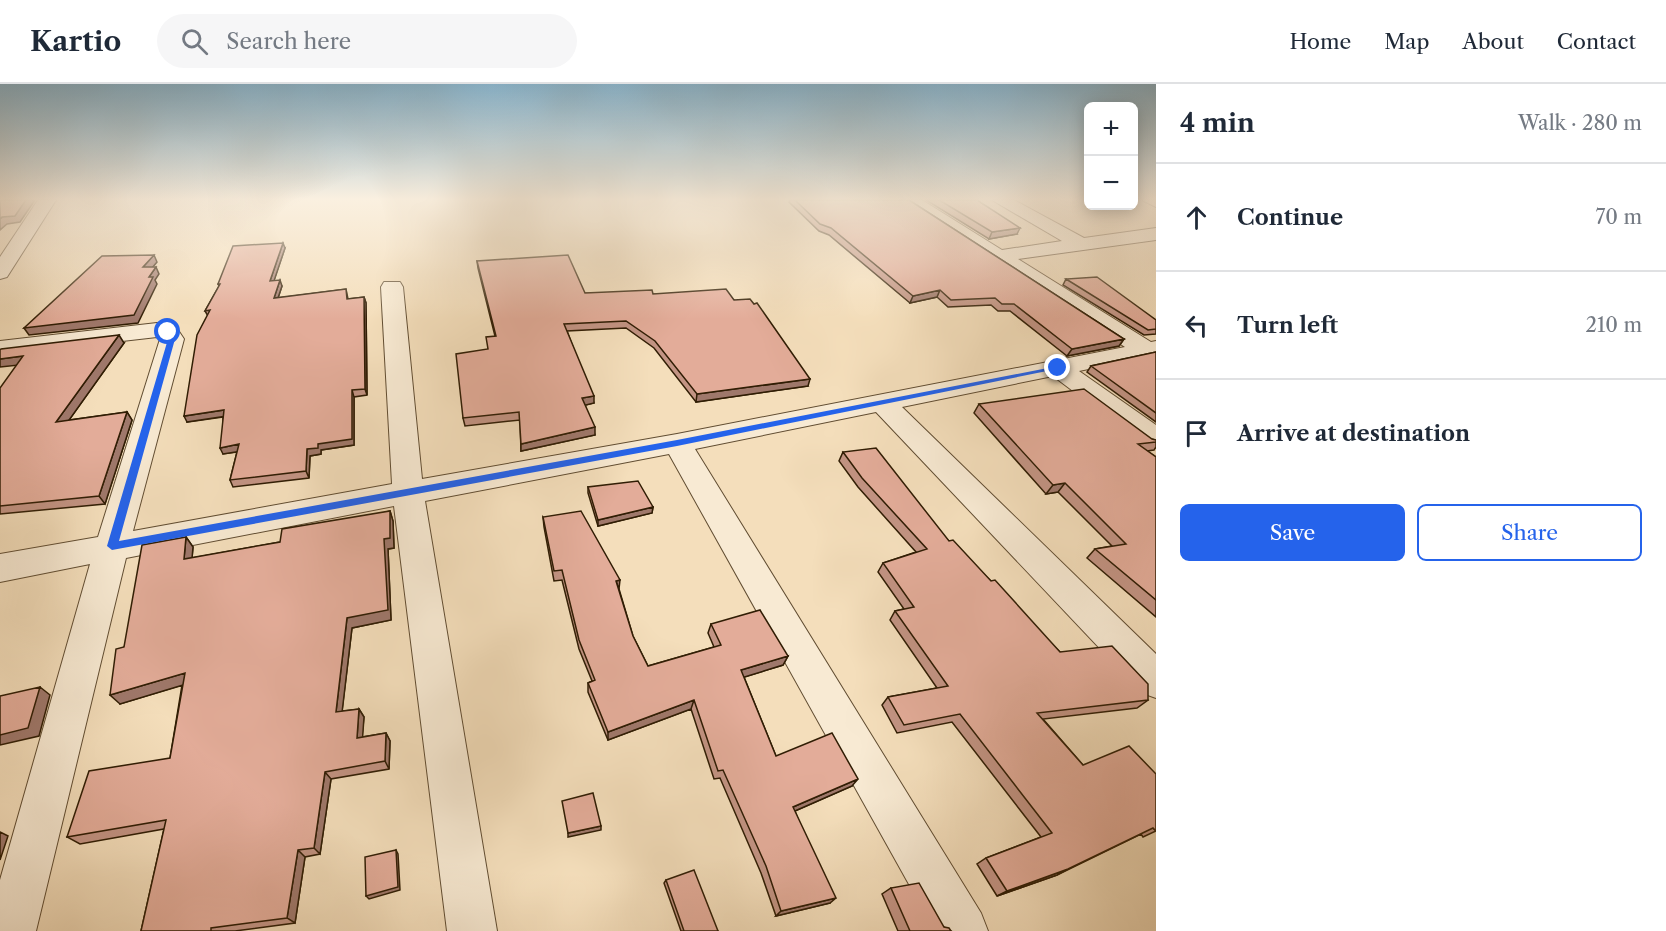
<!DOCTYPE html>
<meta charset="utf-8">
<style>
:root{--surface:#fff;--page:#f6f6f7;--text:#1f2937;--muted:#747a83;--line:#e0e1e3;--accent:#2563eb}
body{margin:0;font-family:"Libre Caslon Text",serif;background:var(--page);color:var(--text)}
.controls{position:absolute;right:18px;top:18px;display:grid;overflow:hidden;border-radius:9px;box-shadow:0 3px 15px #0003}
.controls button{width:54px;height:54px;display:grid;place-items:center;padding:0;border:0;border-bottom:2px solid var(--line);background:var(--surface);color:var(--text);font:30px sans-serif}
.stop{position:absolute;width:18px;height:18px;margin:-14px;border:4px solid #2563eb;border-radius:50%;background:#fff}
.stop.end{background:#2563eb;border-color:#fff;box-shadow:0 2px 6px #0008}
.list{margin:0;padding:0;list-style:none}
h2{display:flex;justify-content:space-between;align-items:center;height:78px;margin:0;padding:0 24px;font-size:26px}
h2 small{font-size:20px;font-weight:400;color:var(--muted)}
.list li{display:grid;grid-template-columns:39px 1fr auto;gap:18px;align-items:center;box-sizing:border-box;height:108px;padding:0 24px;border-top:2px solid var(--line)}
.list b{display:block;font-size:22px;white-space:nowrap}
.list em{font-size:20px;font-style:normal;color:var(--muted)}
.actions{display:flex;gap:12px;padding:18px 24px}
.actions a{flex:1;padding:14px 0;border:2px solid var(--accent);border-radius:9px;text-align:center;font-size:21px;color:var(--accent)}
.actions .main{background:var(--accent);color:#fff}
.icon{flex:none;width:33px;height:33px;fill:none;stroke:currentColor;stroke-width:2;stroke-linecap:round;stroke-linejoin:round}
.map{position:relative;flex:none;width:1156px;height:847px;overflow:hidden}
header{display:flex;align-items:center;gap:36px;box-sizing:border-box;height:84px;padding:0 30px;background:var(--surface);border-bottom:2px solid var(--line)}
header strong{font-size:28px}
nav{display:flex;gap:33px;margin-inline-start:auto;font-size:21px}
.search{width:420px;height:54px;background:var(--page);display:flex;align-items:center;gap:15px;box-sizing:border-box;padding:0 21px;border-radius:33px;color:var(--muted);font-size:22px}
main{display:flex}
aside{flex:1;background:var(--surface)}
.map>svg:first-child{display:block}
.lines{fill:none;stroke-linecap:round;stroke-linejoin:round}
.minor-casing{stroke:#614d32;stroke-width:2}
.minor{fill:#f8ead3;fill-rule:evenodd}
.wall{fill:#c39484;stroke:#301d04;stroke-width:1.5}
.shaded-wall{fill:#9f786b;stroke:#301d04;stroke-width:1.5}
.building{fill:#e3ac99;stroke:#301d04;stroke-width:1.5}
.route{fill:#2563eb}
</style>
<header>
<strong>Kartio</strong>
<div class="search"><svg class="icon" aria-label="search" viewBox="0 0 24 24"><circle cx="10" cy="10" r="6"/><path d="M15 15l6 6"/></svg>Search here</div>
<nav><a>Home</a><a>Map</a><a>About</a><a>Contact</a></nav>
</header>
<main>
<div class="map">
<svg width="1156" height="847" viewBox="0 0 1156 847">
<rect width="100%" height="100%" fill="#f4debb"/>
<filter id="stains"><feTurbulence type="fractalNoise" baseFrequency=".00333" numOctaves="4"/><feColorMatrix values="0 0 0 0 .2 0 0 0 0 .09 0 0 0 0 .02 0 0 0 .5 -.17"/></filter>
<radialGradient id="worn" r=".72"><stop offset=".6" stop-color="#630" stop-opacity="0"/><stop offset="1" stop-color="#630" stop-opacity=".3"/></radialGradient>
<g class="lines">
<g class="minor-casing">
<path id="minor" d="M38 116H56L7 193 0 195V173Z
M901 116H922L1002 166 1062 157 992 116H1014L1084 154 1156 144V156L1018 175 1151 258 1156 257V271L1079 287 1156 341V364L1146 362 1053 292 902 323 1156 570V614L1142 609 876 328 695 365 981 829 988 847H935L669 370 425 417 497 847H447L394 422 126 474 36 847H0V796L90 480 0 498V470L98 453 160 255 157 253 0 271V257L157 239 176 243 184 255 133 447 392 400 381 203 384 198H400L403 203 422 395 677 350 1125 263Z
M1142 116H1156V123Z"/>
</g>
<use href="#minor" class="minor"/>
</g>
<path class="wall" d="M790 116H909L1124 255 1119 262 1067 272 1010 227H998L991 221 948 223 937 213 910 219 829 151 819 147 789 118Z
M926 116H977L1017 150 989 155Z
M285 164 274 196 282 202 278 214 346 205 348 215 364 213 366 219 367 311 354 313V361L321 366V370L310 372 309 394 233 403 230 396 237 368 223 370V333L187 338 208 232 205 227 219 202 218 200Z
M477 177 585 209 653 210 734 216 808 302 696 318 654 264 626 244 567 247 594 319 585 321 595 351 521 367 520 336 465 342 463 334 488 265 495 252 478 184Z
M1066 195 1156 236V250L1144 251 1063 201Z
M124 259 69 336 127 328 132 336 105 420 0 430V304Z
M1156 268V338L1087 288 1091 282Z
M979 320 1156 356V363L1154 366 1147 367 1156 373V533L1087 474 1095 465 1112 462 1058 408 1046 410 974 329Z
M843 368 949 457 991 497 1060 568 1148 616 1137 624 1043 635 1083 681 1156 747 1143 753 1141 750 1057 791 997 812 977 780 986 774 1041 753 952 638 897 649 882 621 888 613 937 604 890 536 895 527 904 525 878 488 883 479 916 468 858 403 839 377Z
M588 403 653 423 652 429 598 442 588 409Z
M390 427 393 437 394 464 388 465 391 536 352 544 342 627 359 625 364 633 362 653 386 649 390 657 389 685 331 695 320 770 305 773 295 839 235 847H141L164 745 80 760 67 753 170 674 182 601 120 620 124 563 186 453 193 463 192 474 280 458Z
M543 433 619 505 633 552 648 582 714 563 708 549 711 540 788 572 783 581 744 593 776 672 852 702 795 727 830 819 776 832 761 789 720 694 714 695 691 625 608 656 588 608V599L592 597 579 565 562 496 554 497 544 443Z
M666 796 718 847H681L664 799Z
M891 804 944 843 951 847H898L882 810Z"/>
<path class="shaded-wall" d="M26 116H35L20 138 7 140 0 146V135Z
M1020 144 1017 150 989 155 992 148Z
M283 159 285 164 272 203 270 197Z
M154 171 157 178 147 190 143 183Z
M156 183 159 190 155 196 157 200 138 239 29 251 24 244 149 193Z
M280 196 282 202 276 220 274 214Z
M940 206 937 213 910 219 913 212Z
M364 213 366 219 367 311 365 305Z
M119 251 124 259 62 346 56 338Z
M1124 255 1119 262 1067 272 1072 265Z
M23 272 29 280 0 283V275Z
M810 295 808 302 696 318 697 310Z
M352 306 354 313V361L321 366V370L310 372 309 394 306 387 307 365 318 360Z
M594 312V319L582 322V314Z
M224 326 227 332 187 338 184 332Z
M127 328 132 336 105 420 99 412Z
M595 343V351L521 367V360Z
M239 360 242 367 223 370 220 364Z
M1065 399 1058 408 1046 410 1053 401Z
M653 423 652 429 598 442V436Z
M390 427 393 437 394 464 388 465 391 536 352 544 341 637 336 628 347 534 384 455Z
M186 453 193 463 191 486 184 475Z
M620 496 619 505 616 497Z
M788 572 783 581 738 595 741 586Z
M185 589 193 598 120 620 110 611Z
M40 603 50 611 39 652 0 661V651Z
M694 616 691 625 608 656V648Z
M359 625 364 633 362 662 357 654Z
M386 649 390 657 389 685 385 677Z
M325 688 331 695 320 770 314 764Z
M858 695 852 702 788 730 793 723Z
M601 742V746L568 753V749Z
M0 748 8 752 0 776Z
M298 766 305 773 295 839 287 834Z
M396 766 398 770 400 806 369 815 366 812Z
M1068 785 1057 791 997 812 1007 807Z
M836 814 830 819 776 832 781 827Z"/>
<path class="building" d="M0 116H26L15 132 2 133 0 135Z
M795 116H909L1124 255 1072 265 1014 220H1002L995 214 951 216 940 206 913 212 831 144 820 140Z
M939 116H977L1020 144 992 148Z
M283 159 270 197 280 196 274 214 346 205 347 215 364 213 365 305 352 306V355L318 360V364L307 365 306 387 230 396 239 360 220 364 224 326 184 332 197 251 210 226 205 227 220 200H218L233 162Z
M154 171 143 183H156L149 193H153L134 231 24 244 102 172Z
M568 171 585 209 652 206 653 210 726 205 734 216 750 215 754 220 757 219 810 295 697 310 655 257 626 237 564 240 594 312 582 314 595 343 521 360 519 328 463 334 456 270 488 265 486 253 496 252 477 177Z
M1097 193 1156 236V245L1148 246 1066 195Z
M119 251 56 338 127 328 99 412 0 422V304L23 272 0 275V266L1 265Z
M1156 268V329L1091 282Z
M1084 305 1152 355 1156 356V358L1138 360 1156 373V516L1095 465 1126 460 1065 399 1053 401 979 320Z
M876 364 949 457 953 456 991 497 995 496 1060 568 1112 562 1148 600V616L1037 629 1083 681 1129 662 1156 690V747L1153 744 1068 785 1007 807 986 774 1052 749 960 630 904 641 888 613 948 602 895 527 914 523 883 479 927 465 862 394 843 368Z
M638 397 653 423 598 436 588 403Z
M390 427V454L384 455 388 526 347 534 336 628 359 625 357 654 386 649 385 677 325 688 314 764 298 766 287 834 211 844V847H141L166 736 67 753 89 687 170 674 185 589 110 611 116 565 124 563 142 461 186 453 184 475 280 458 282 445Z
M581 427 620 496 616 497 633 552 648 582 721 561 711 540 760 526 788 572 741 586 776 672 832 649 858 695 793 723 836 814 781 827 766 782 723 686 718 687 694 616 608 648 588 599 595 596 579 556 562 486 554 487 543 433Z
M40 603 28 644 0 651V612Z
M593 709 601 742 568 749 562 717Z
M396 766 398 803 366 812 365 773Z
M694 786 718 847H684L666 796Z
M919 799 944 843 949 844 951 847H910L891 804Z"/>
<linearGradient id="sky" x2="0" y2="1"><stop stop-color="#89b7d2"/><stop offset="0.49" stop-color="#faf0e0"/><stop offset="1" stop-color="#faf0e0" stop-opacity="0"/></linearGradient>
<rect width="1156" height="235" fill="url(#sky)"/>
<path class="route" d="M168 246 175 255 119 457 677 356 1058 282 1062 284 677 362 112 466 107 462 168 255 165 248Z"/>
<rect width="100%" height="100%" filter="url(#stains)"/>
<rect width="100%" height="100%" fill="url(#worn)"/>
</svg>
<div class="controls">
<button>+</button>
<button>−</button>
</div>
<div class="stop" style="left:168px;top:248px"></div>
<div class="stop end" style="left:1058px;top:284px"></div>
</div>
<aside>
<h2>4 min<small>Walk · 280 m</small></h2>
<ul class="list">
<li><svg class="icon" aria-label="ahead" viewBox="0 0 24 24"><path d="M12 20V5M6 11l6-6 6 6"/></svg><div><b>Continue</b></div><em>70 m</em></li>
<li><svg class="icon" aria-label="left" viewBox="0 0 24 24"><path d="M17 20v-9H6M10 6l-5 5 5 5"/></svg><div><b>Turn left</b></div><em>210 m</em></li>
<li><svg class="icon" aria-label="arrive" viewBox="0 0 24 24"><path d="M6 21V4h12l-3 4 3 4H6"/></svg><div><b>Arrive at destination</b></div></li>
</ul>
<div class="actions"><a class="main">Save</a><a>Share</a></div>
</aside>
</main>
